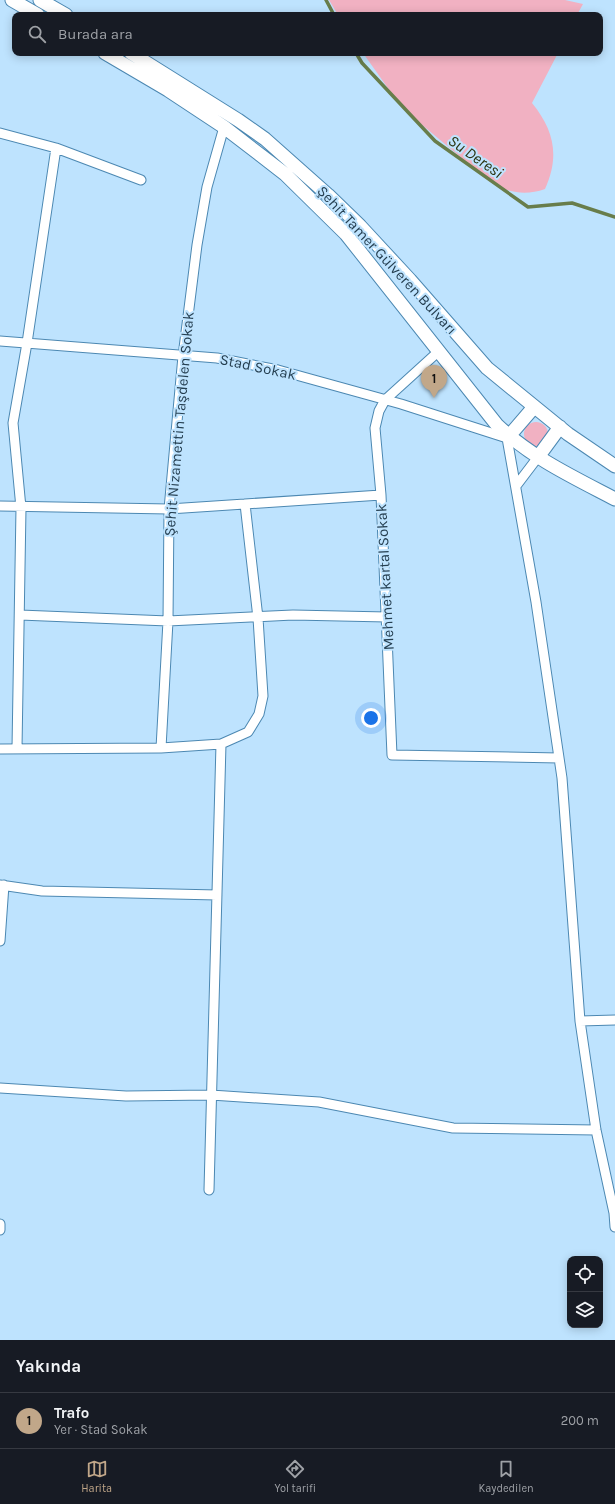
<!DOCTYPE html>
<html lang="tr">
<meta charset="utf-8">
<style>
:root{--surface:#171b24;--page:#20242c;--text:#f1f3f6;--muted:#9ea1a6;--line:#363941;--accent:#c1a789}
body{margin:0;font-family:Karla,sans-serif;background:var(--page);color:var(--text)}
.controls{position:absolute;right:12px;bottom:12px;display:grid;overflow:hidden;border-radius:8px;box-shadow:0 2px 10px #0003}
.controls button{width:36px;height:36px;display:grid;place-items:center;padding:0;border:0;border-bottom:1px solid var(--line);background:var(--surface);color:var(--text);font:20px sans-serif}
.you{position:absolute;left:371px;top:718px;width:14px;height:14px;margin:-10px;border:3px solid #fff;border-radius:50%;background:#1a73e8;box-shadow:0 0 0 6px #1a73e833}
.badge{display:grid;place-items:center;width:26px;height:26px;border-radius:50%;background:var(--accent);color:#111;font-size:13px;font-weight:700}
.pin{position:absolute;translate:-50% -33px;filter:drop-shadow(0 1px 2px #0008)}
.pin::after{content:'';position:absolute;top:21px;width:14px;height:12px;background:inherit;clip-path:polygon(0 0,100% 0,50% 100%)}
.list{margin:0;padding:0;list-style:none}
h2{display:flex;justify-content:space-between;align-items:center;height:52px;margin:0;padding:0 16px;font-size:17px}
h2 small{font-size:13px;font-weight:400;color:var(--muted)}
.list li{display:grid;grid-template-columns:26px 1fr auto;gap:12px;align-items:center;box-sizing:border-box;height:56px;padding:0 16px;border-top:1px solid var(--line)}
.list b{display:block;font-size:15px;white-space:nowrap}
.list p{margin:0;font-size:13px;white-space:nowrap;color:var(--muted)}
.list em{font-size:13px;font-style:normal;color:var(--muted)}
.icon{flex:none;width:22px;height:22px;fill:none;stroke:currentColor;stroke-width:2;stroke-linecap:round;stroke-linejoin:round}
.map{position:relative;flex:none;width:615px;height:1340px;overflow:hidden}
.search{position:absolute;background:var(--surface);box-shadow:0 2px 10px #0003;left:12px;right:12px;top:12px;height:44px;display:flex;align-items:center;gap:10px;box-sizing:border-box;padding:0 14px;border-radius:8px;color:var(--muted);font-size:15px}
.sheet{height:108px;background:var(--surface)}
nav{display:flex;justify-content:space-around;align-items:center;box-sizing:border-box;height:56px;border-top:1px solid var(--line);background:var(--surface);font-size:11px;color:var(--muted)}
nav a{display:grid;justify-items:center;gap:2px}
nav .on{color:var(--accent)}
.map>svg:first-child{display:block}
.green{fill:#f1b1c2}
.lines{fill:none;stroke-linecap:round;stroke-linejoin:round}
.stream{stroke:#687d4b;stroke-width:3.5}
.street-casing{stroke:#4c88b2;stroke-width:11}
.secondary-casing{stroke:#4c88b2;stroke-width:15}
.street{stroke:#fff;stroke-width:9}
.secondary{stroke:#fff;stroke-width:13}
.labels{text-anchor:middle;stroke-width:4;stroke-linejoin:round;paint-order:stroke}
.street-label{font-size:15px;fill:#253f51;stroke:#bee3fe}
.water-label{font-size:16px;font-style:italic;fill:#2c3412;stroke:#bee3fe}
</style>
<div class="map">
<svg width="615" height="1340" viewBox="0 0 615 1340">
<rect width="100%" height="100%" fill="#bee3fe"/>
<path class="green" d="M329 0H565L583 4 577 15H338Z
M363 53H558L532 103C554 130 560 156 545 189 525 196 507 193 489 181L402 108Z
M524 434a12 12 0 1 1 24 0a12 12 0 1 1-24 0Z"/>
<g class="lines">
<path class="stream" d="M326 0 334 15
M356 53 362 63 435 141 528 207 572 203 615 217"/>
<g class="street-casing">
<path id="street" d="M0 133 56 148 27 343 13 423 21 508 17 748
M56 148 141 180
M0 341 217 358 278 370 401 404 507 438
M439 351 385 400 379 411 375 428 381 495 392 755 559 758
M509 436 507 438 536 602 562 778 580 1021 615 1020
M516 486 538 457
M0 506 169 509 381 495
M20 615 168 621 293 615 387 617
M161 748 168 621 169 509 183 356 197 245 207 187 224 127
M0 749 161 748 221 744 248 732 259 714 263 696 258 618 245 504
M0 885 42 891 217 895
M0 941 4 885
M580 1021 596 1130 614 1213 615 1227
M0 1088 126 1096 211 1095 319 1102 453 1128 596 1130
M209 1190 221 744
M0 1224V1230"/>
</g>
<g class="secondary-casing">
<path id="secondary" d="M12 0 38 15
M40 0 66 15
M105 53 168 90 224 127 285 174 346 234 497 425C532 458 573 477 615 499
M131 53 238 120 265 139 328 195 360 226 410 280 487 368 568 434 615 466
M509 436 534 407
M538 457 560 427"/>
</g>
<use href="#street" class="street"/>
<use href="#secondary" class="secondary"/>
</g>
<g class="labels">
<g class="street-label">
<text transform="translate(387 260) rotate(47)" y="5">Şehit Tamer Gülveren Bulvarı</text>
<text transform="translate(258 367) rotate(12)" y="5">Stad Sokak</text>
<text transform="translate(179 424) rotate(-85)" y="5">Şehit Nizamettin Taşdelen Sokak</text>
<text transform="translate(385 577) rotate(-93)" y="5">Mehmet kartal Sokak</text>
</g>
<g class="water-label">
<text transform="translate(476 156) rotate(35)" y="6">Su Deresi</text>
</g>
</g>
</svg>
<div class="controls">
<button><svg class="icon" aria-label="locate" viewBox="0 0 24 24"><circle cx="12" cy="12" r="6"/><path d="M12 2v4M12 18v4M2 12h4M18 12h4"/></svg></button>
<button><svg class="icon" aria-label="layers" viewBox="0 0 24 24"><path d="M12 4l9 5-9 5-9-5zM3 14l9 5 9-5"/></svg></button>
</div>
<div class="you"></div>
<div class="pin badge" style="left:434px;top:398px">1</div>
<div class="search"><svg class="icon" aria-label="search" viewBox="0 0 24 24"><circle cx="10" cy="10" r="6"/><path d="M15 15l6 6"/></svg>Burada ara</div>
</div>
<section class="sheet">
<h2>Yakında<small></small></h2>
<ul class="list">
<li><span class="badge">1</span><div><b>Trafo</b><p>Yer · Stad Sokak</p></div><em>200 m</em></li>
</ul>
</section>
<nav>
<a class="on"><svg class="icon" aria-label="map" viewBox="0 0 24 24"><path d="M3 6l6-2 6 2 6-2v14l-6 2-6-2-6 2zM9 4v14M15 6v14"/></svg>Harita</a>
<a><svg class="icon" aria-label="directions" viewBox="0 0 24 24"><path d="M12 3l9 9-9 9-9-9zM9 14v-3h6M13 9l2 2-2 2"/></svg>Yol tarifi</a>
<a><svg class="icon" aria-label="saved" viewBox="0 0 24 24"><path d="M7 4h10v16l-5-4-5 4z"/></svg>Kaydedilen</a>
</nav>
